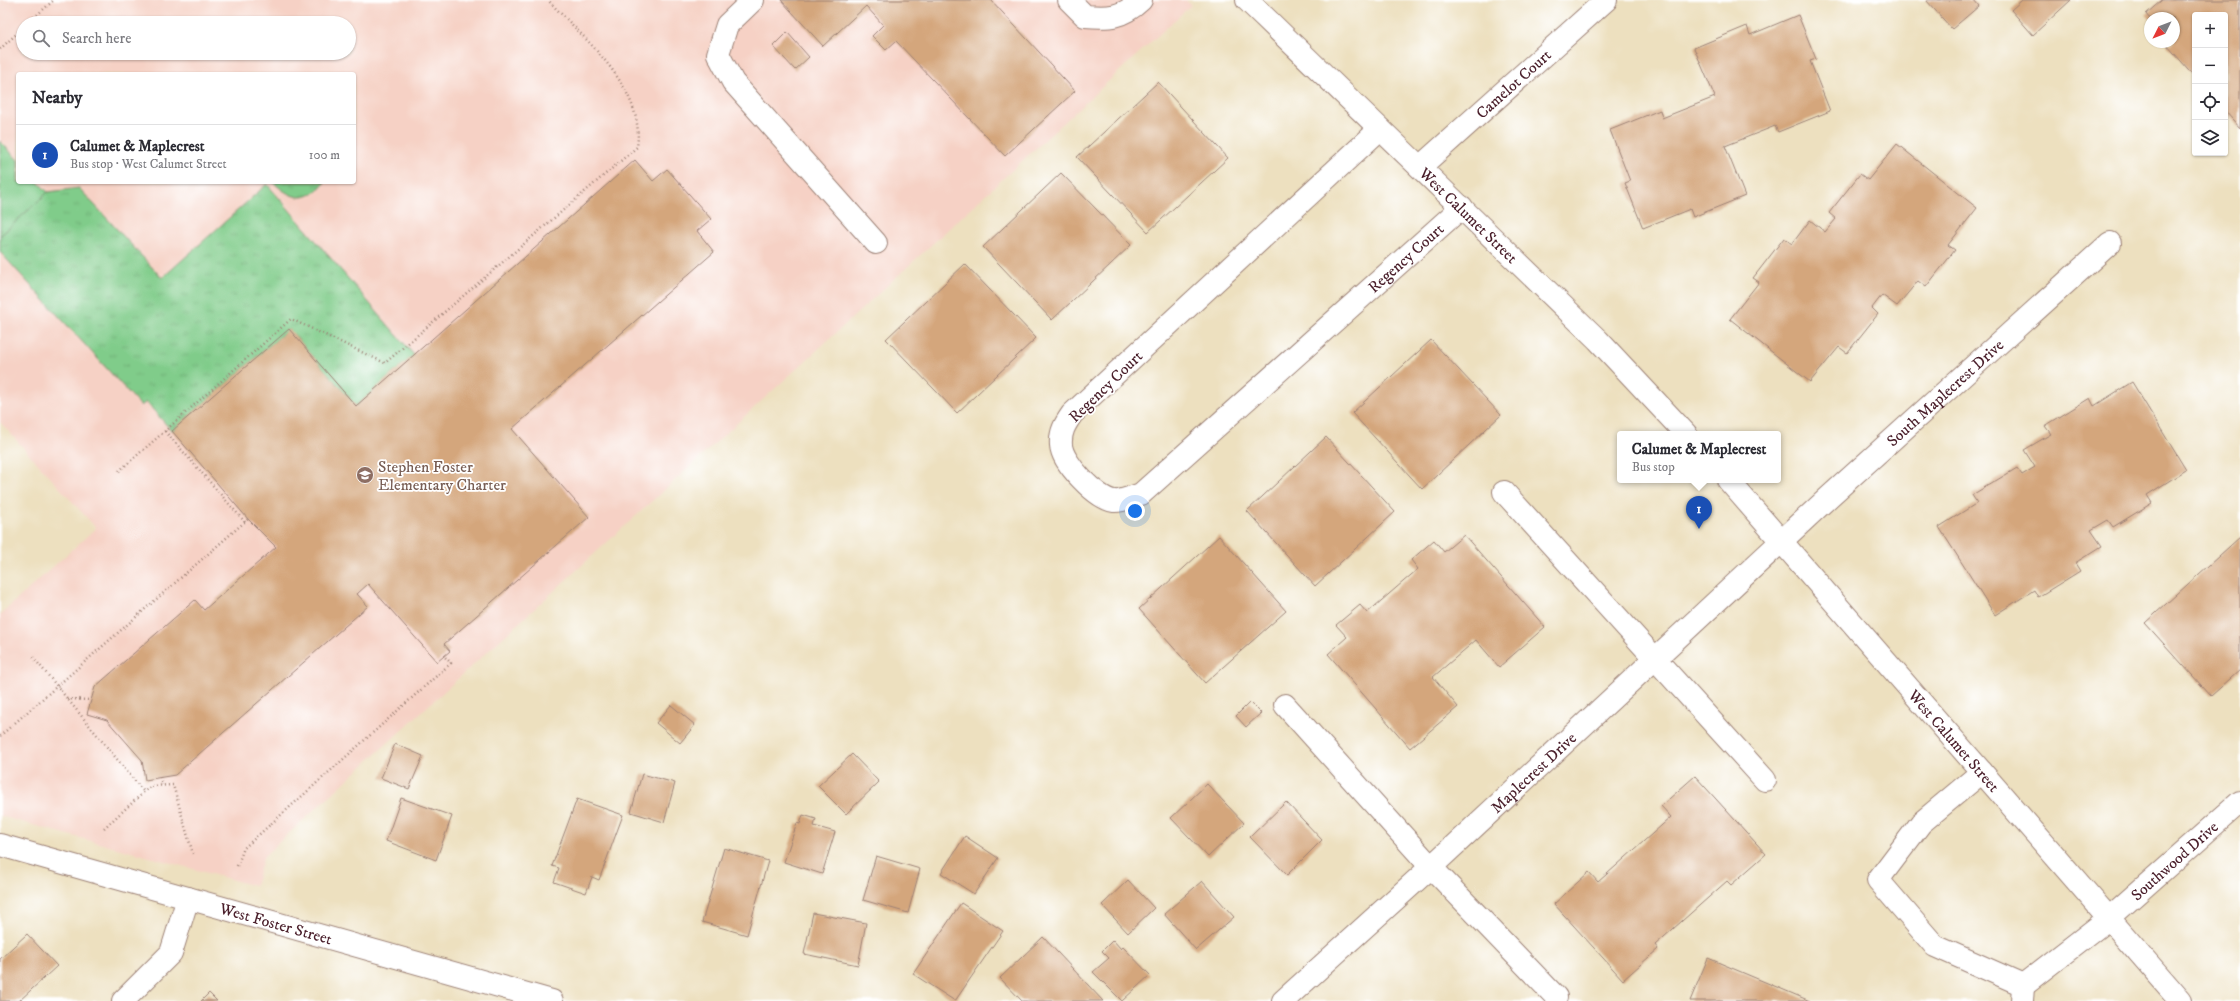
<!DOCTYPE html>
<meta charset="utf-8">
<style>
:root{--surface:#fff;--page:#f7f7f7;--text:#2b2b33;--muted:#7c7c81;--line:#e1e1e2;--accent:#c8321e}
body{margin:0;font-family:"IM FELL DW Pica",serif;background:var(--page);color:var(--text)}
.controls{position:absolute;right:12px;top:12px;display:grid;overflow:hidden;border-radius:4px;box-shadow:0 1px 3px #0004}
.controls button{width:36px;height:36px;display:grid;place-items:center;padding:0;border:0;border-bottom:1px solid var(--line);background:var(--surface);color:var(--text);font:20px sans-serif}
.compass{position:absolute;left:2144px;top:12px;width:36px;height:36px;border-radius:50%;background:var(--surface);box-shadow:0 1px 3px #0004;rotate:228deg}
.you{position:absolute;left:1135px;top:511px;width:14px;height:14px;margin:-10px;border:3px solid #fff;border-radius:50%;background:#1a73e8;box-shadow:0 0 0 6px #1a73e833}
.badge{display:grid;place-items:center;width:26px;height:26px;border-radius:50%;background:var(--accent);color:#fff;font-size:13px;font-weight:700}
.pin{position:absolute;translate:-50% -33px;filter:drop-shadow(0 1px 2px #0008)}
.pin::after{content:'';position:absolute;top:21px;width:14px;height:12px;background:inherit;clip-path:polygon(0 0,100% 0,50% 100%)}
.popup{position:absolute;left:1617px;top:431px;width:164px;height:52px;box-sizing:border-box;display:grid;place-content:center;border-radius:4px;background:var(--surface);filter:drop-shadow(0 1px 3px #0005);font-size:13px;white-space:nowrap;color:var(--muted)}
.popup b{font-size:15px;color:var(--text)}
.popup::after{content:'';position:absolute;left:50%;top:100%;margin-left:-8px;border:8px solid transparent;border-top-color:var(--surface)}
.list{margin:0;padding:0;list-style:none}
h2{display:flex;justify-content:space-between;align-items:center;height:52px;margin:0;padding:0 16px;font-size:17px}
h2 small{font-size:13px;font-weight:400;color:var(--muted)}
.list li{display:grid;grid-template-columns:26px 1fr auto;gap:12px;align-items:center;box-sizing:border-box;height:60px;padding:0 16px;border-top:1px solid var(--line)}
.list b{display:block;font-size:15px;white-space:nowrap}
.list p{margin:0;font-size:13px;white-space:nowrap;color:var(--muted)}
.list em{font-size:13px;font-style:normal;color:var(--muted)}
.icon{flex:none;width:22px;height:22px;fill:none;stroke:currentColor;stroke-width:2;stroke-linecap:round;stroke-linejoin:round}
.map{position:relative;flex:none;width:2240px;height:1001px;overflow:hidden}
.search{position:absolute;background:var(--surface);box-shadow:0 1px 3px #0004;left:16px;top:16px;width:340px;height:44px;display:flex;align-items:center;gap:10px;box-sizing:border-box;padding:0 14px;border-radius:22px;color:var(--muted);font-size:15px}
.panel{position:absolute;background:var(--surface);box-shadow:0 1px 3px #0004;left:16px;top:72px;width:340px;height:112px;border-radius:4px}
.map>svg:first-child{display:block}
.built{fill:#f6d1c5;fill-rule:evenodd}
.grass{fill:url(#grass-tufts);stroke:#65765a}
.garden{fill:#80cc8a;stroke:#65765a}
.building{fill:#d4a67c}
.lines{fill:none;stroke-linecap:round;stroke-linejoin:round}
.minor-casing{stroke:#9c8075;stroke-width:24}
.major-casing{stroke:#9c8075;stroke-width:24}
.path{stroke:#9c8075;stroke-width:2.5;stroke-dasharray:1 3;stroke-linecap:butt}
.minor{stroke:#fff;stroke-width:22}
.major{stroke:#fff;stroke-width:22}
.labels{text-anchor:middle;stroke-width:3.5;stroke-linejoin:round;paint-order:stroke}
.street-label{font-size:16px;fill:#4a1f2b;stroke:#fff}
.education-label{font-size:16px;fill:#785e54;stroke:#fff;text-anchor:start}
</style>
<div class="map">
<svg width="2240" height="1001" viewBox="0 0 2240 1001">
<defs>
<pattern id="grass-tufts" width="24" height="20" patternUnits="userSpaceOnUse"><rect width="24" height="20" fill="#80cc8a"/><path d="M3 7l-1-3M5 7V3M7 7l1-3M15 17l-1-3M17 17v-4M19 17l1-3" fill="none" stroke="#70af77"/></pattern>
</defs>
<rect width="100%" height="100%" fill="#fff"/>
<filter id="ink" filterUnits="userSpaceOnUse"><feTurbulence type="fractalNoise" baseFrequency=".025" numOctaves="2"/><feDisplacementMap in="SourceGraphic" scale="8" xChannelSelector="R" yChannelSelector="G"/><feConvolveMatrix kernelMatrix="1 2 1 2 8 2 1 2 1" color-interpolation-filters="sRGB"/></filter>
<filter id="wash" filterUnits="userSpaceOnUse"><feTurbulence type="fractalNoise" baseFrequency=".012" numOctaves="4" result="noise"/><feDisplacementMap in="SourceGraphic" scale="16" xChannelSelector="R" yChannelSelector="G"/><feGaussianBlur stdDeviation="0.9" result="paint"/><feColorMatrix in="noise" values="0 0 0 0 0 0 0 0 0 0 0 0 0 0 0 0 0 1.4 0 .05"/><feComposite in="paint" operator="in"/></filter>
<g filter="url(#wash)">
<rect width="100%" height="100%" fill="#ede0bf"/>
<path class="built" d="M0 0H1186L1191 5 838 331 264 856 255 886 0 816V615L96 528 0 422ZM23 23H349V53H23ZM18 74H354V182H18Z"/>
<path class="grass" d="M273 182H325C307 204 292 200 273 182Z
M267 184 414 355 356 406 289 329 172 431 146 402 141 406 0 252V236L48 192 79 188 162 278Z"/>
<path class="garden" d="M0 141 18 160V182H38L48 192 0 236Z"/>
<g id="blocks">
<path class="building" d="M781 0H991L1075 91 1005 156 896 41 886 50 872 36 883 25 866 6 823 46Z
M1926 0H1974L1979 6 1952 29Z
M2022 0H2071L2033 35 2011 10Z
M2162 0H2240V128L2225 111V15H2195V77L2167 45 2174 42V18H2149L2146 14Z
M1798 15 1816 59 1810 61 1830 111 1778 132 1775 126 1725 146 1745 196 1693 217 1690 209 1643 228 1625 183 1630 181 1610 130 1660 110 1662 118 1715 97 1694 48 1747 26 1750 35Z
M787 32 809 57 795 70 773 46Z
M1158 82 1228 158 1148 232 1077 157Z
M1897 144 1977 208 1948 245 1955 250 1926 287 1918 281 1897 306 1882 295 1872 308 1878 314 1847 353 1839 347 1810 382 1730 319 1759 282 1753 278 1784 238 1792 244 1810 220 1825 232 1836 219 1829 213 1860 174 1868 180Z
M635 160 653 181 667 169 711 219 697 231 714 252 512 429 589 517 444 644 450 651 437 662 368 584 357 594 368 606 175 775 145 780 142 760 107 720 87 714 95 687 195 600 204 610 276 547 248 519 172 431 289 329 356 406Z
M1061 173 1131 245 1052 320 983 247Z
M965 264 1036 338 957 413 886 339Z
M1431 340 1501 415 1422 489 1352 413Z
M2132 382 2186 470 2147 495 2152 503 2113 527 2108 520 2091 530 2102 546 2075 563 2080 571 2038 597 2034 590 1995 615 1939 527 1977 503 1972 495 2017 468 2022 475 2035 467 2024 450 2051 434 2045 426 2090 398 2094 406Z
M1326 437 1395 512 1315 586 1247 511Z
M1464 535 1545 627 1499 667 1476 640 1433 677 1458 707 1410 748 1328 654 1347 637 1336 625 1360 605 1367 613 1418 569 1411 560 1434 540 1444 552Z
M1219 536 1286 611 1205 683 1139 609Z
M2240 537V670L2211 696 2145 623Z
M1250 702 1261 713 1246 727 1236 716Z
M671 705 695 725 680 743 656 723Z
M395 744 423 756 409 789 381 778Z
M852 754 879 782 846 814 818 786Z
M642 774 675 783 664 822 631 812Z
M1695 776 1766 854 1731 885 1727 881 1655 945 1658 949 1623 980 1554 904 1589 872 1598 882 1671 817 1661 806Z
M1207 784 1244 823 1208 857 1171 818Z
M401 798 452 816 436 860 386 841Z
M577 799 623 815 599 880 592 877 586 893 554 882 559 868 552 866Z
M1286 802 1322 840 1287 875 1250 837Z
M803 815 816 819 814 826 835 832 822 874 784 862 797 823 800 824Z
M965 836 998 858 974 894 941 873Z
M724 848 768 861 747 935 702 922Z
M876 856 920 869 908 913 863 900Z
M1128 880 1154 908 1128 933 1102 905Z
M1202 881 1234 917 1196 950 1164 914Z
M961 903 1003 931 955 1001 913 974Z
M813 913 866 923 858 965 804 954Z
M27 934 57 966 19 1001H0V959Z
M1043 937 1103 1001H1022L1000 978Z
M1113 940 1121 949 1123 947 1150 975 1122 1001 1093 972 1109 958 1102 951Z
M1708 958 1810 1001H1690Z
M209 993 217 1001H201Z"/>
</g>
</g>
<g filter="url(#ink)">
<use href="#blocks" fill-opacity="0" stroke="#9c8075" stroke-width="1"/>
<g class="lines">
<g class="minor-casing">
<g id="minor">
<path d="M753 0 727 25 718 54 733 82 876 243"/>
<path d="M1069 0 1085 16C1109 18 1122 18 1141 0"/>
<path id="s1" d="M1380 129 1072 414C1065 424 1060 432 1061 445 1062 463 1097 499 1114 501 1121 502 1134 496 1141 494L1462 207"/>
<path id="s2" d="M1420 167 1606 0"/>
<path d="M1504 492 1765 780"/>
<path d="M1285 705 1431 867 1556 997"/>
<path d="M1982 772 1921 823 1878 880 1935 946 2023 985 2022 1001"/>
<path id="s3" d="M0 845 552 1001"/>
<path id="s4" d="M2023 985 2108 919 2240 802"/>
<path d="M123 1001 171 953 188 898"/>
<path id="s5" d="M1283 1001 1431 867 1830 496 2110 243"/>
</g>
</g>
<g class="major-casing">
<g id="major">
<path id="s6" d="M1247 0 1598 340 1686 434"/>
<path id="s7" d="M1728 480 2181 1001"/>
</g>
</g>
<path class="path" d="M28 23 54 0
M0 49 23 28
M119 471 165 431
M245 522 165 431 291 319 385 363 637 147C646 88 584 39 548 0
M33 657 144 792
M67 699 91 700
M0 736 248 519
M160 777 162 785
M104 828 151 786 173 785 193 854
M237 866 244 848 451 663 444 656"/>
<use href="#minor" class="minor"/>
<use href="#major" class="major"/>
</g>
</g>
<defs>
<g id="school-disc" transform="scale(0.9)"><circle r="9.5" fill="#8d6e63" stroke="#fff"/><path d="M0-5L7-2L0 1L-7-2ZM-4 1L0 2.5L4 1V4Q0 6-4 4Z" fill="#fff"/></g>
</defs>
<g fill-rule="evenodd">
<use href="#school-disc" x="365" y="475"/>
</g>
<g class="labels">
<g class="street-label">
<text dy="6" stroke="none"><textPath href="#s2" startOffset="125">Camelot Court</textPath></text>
<text dy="6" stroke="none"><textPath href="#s6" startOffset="309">West Calumet Street</textPath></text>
<text dy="6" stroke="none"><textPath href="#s1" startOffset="916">Regency Court</textPath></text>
<text transform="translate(1105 386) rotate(-44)" y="6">Regency Court</text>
<text dy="6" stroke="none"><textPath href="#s5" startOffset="899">South Maplecrest Drive</textPath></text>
<text dy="6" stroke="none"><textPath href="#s7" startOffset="345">West Calumet Street</textPath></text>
<text dy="6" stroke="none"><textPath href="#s5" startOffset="339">Maplecrest Drive</textPath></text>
<text dy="6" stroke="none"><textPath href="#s4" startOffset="196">Southwood Drive</textPath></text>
<text dy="6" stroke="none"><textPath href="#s3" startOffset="287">West Foster Street</textPath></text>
</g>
<g class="education-label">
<text x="378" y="472">Stephen Foster<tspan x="378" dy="18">Elementary Charter</tspan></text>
</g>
</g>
</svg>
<div class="controls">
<button>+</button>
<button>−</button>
<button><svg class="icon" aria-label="locate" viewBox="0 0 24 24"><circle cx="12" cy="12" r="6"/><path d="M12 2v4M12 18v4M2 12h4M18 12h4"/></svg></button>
<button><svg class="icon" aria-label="layers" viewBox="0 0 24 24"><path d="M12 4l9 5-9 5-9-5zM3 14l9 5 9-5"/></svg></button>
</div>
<svg class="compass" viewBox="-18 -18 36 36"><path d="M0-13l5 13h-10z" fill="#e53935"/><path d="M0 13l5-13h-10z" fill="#7c7c81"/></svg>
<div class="you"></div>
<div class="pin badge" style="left:1699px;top:529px;background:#1a4fb4">1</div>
<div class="popup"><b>Calumet &amp; Maplecrest</b>Bus stop</div>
<div class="search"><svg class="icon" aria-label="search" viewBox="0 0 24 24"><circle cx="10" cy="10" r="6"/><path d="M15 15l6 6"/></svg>Search here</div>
<section class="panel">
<h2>Nearby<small></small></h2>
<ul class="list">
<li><span class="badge" style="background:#1a4fb4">1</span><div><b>Calumet &amp; Maplecrest</b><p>Bus stop · West Calumet Street</p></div><em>100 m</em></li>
</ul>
</section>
</div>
